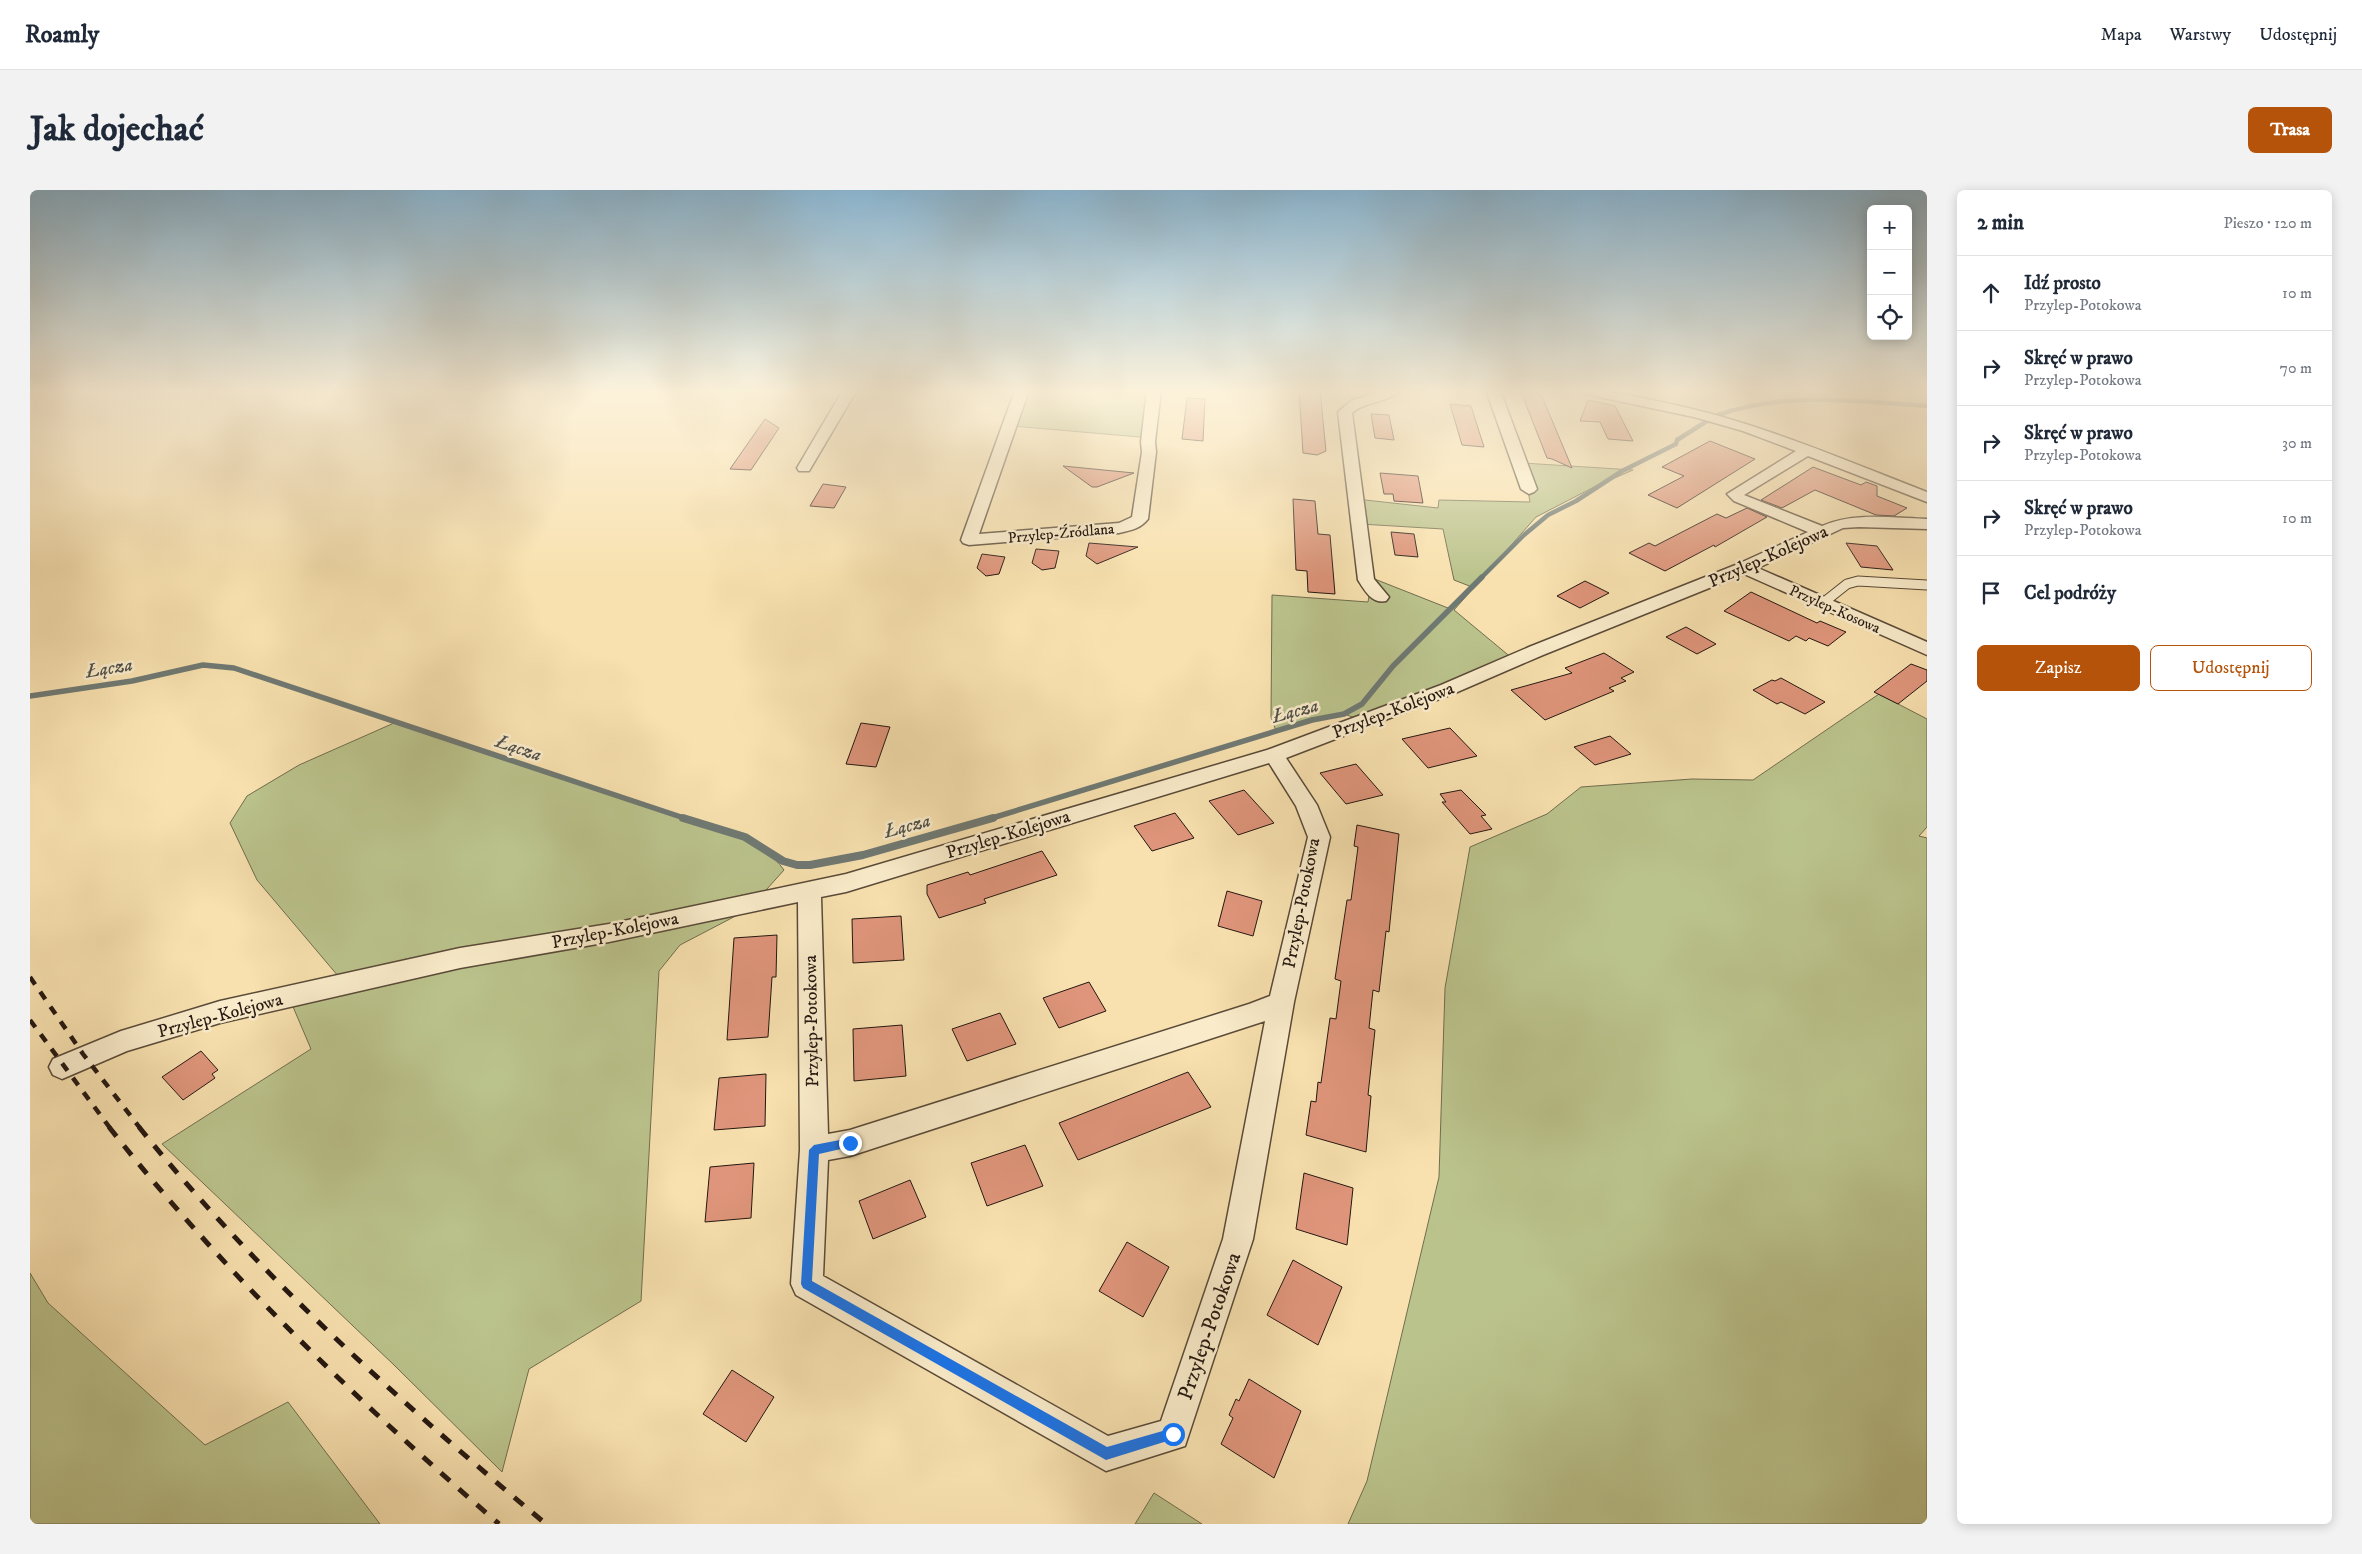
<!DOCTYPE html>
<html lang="pl">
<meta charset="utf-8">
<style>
:root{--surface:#fff;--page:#f2f2f3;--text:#1f2937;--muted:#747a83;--line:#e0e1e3;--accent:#b45309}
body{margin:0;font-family:"IM FELL DW Pica",serif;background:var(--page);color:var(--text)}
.controls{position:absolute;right:15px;top:15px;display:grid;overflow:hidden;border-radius:8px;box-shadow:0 2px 12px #0003}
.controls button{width:45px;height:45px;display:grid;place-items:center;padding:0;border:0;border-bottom:1px solid var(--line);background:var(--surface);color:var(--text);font:25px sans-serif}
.stop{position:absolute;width:15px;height:15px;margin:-11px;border:4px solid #1a73e8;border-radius:50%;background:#fff}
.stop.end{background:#1a73e8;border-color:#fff;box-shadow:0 1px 5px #0008}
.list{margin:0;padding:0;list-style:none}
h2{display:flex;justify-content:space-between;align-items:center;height:65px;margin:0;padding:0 20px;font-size:21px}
h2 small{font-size:16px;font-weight:400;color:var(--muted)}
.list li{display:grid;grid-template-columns:32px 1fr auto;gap:15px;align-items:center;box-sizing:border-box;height:75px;padding:0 20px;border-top:1px solid var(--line)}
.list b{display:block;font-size:19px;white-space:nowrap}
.list p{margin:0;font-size:16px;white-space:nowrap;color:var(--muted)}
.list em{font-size:16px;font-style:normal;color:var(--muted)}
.actions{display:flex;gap:10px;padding:15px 20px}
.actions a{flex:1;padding:11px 0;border:1px solid var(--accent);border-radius:8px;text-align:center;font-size:18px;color:var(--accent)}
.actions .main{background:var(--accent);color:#fff}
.icon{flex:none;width:28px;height:28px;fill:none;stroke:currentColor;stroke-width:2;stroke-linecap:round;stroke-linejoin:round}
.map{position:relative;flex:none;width:1897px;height:1334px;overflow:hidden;border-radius:8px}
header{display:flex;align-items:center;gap:30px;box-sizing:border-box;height:70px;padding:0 25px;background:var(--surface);border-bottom:1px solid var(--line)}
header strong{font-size:24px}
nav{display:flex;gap:28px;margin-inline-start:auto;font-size:18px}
.intro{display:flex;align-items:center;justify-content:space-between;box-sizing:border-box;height:120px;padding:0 30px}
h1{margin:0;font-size:35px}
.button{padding:12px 22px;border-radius:8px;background:var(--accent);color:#fff;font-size:18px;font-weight:700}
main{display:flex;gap:30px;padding:0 30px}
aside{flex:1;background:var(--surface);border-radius:8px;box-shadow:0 2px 12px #0003}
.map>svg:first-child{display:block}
.green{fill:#bbc38c;stroke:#706d4e}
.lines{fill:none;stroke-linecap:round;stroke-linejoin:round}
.stream-far2{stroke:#6f7973;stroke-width:4.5}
.stream-far1{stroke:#6f7973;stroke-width:5.5}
.stream{stroke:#6f7973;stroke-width:8}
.building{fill:#df957b;stroke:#241711}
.lane-casing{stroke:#594a38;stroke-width:11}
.street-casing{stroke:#594a38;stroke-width:3}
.lane{stroke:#faeccb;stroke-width:9}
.street{fill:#faeccb;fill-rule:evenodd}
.rail-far1{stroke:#241711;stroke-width:4.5;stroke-dasharray:9 9;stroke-linecap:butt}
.rail{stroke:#241711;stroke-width:5;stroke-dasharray:12 12;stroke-linecap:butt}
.route{fill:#1a73e8}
.labels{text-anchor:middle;stroke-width:5;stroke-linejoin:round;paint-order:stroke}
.far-street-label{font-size:15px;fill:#241711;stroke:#faeccb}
.street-label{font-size:18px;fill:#241711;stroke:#faeccb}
.water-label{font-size:19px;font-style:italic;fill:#50504a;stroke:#faeccb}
.near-street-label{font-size:21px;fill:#241711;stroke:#faeccb}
</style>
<header>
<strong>Roamly</strong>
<nav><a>Mapa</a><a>Warstwy</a><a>Udostępnij</a></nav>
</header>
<div class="intro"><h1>Jak dojechać</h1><a class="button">Trasa</a></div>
<main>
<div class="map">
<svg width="1897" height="1334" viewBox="0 0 1897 1334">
<rect width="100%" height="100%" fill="#f8e1af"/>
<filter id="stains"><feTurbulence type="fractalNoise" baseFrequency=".004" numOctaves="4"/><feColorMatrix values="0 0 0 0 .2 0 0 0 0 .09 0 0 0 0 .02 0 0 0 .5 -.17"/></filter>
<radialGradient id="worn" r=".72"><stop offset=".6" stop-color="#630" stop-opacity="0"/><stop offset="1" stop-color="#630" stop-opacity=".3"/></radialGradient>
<path class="green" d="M996 200H1091L1127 204 1121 248 982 236Z
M1493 273 1603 280 1566 296 1506 327 1424 420 1483 469 1331 530 1314 524 1246 541 1241 527 1242 405 1338 412 1342 388 1418 418 1442 397 1424 390 1413 339 1330 334 1326 309 1408 318 1409 310 1500 312Z
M1849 504 1897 529V637L1889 646 1897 648V1334H1318L1337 1291 1409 987 1415 798 1440 657 1517 624 1551 597 1662 589 1723 590Z
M364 533 599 611 715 647C731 655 743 665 754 680L719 719 650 755 629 781 611 1111 499 1179 472 1282 364 1175 132 954 281 859 261 812 314 793 227 690 200 633 217 606 269 575Z
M0 1083 18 1113 175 1255 258 1212 350 1334H0Z
M1124 1303 1172 1334H1105Z"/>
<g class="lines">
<path class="stream-far2" d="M1688 225C1758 201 1825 211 1897 216
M1451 388 1494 345 1518 325 1546 311 1592 281 1646 254 1647 250 1677 231"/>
<path class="stream-far1" d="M0 506 102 491 173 475 204 478 657 629
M959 629 1282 530 1314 524 1332 514 1363 476 1452 387"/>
<path class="stream" d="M653 628 715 647 753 671 767 675H780L833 665 963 628"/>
</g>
<path class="building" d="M1269 200H1290L1296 261 1287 265 1273 263Z
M1491 202 1511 204 1542 278 1522 269 1517 268Z
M1157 208 1175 209 1173 251 1152 249Z
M1558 210 1585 216 1603 251 1578 249 1570 232 1550 231Z
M1420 214 1441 216 1454 257 1432 255Z
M1341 224 1359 225 1364 250 1345 248Z
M735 229 749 238 721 280 700 279Z
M1680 251 1725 269 1647 318 1618 305 1654 286 1632 277Z
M1033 276 1104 283 1067 297H1062Z
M1783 277 1831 295 1836 292 1847 296V306L1877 318 1864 326 1846 325 1785 300 1752 318 1731 310Z
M1350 283 1388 286 1393 313 1364 311 1363 304H1354Z
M793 294 816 297 804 318 780 316Z
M1263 309 1285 311 1288 344 1300 345 1305 404 1278 402 1277 381 1266 380Z
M1717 318 1737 327 1685 357 1684 355 1635 381 1599 363 1619 353 1625 356 1687 324 1696 328Z
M1361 342 1384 344 1388 367 1365 365Z
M1059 353 1108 357 1067 374 1056 366Z
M1816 353 1847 356 1863 380 1831 377Z
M1006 359 1029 361 1025 378 1012 380 1002 373Z
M952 364 975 367 969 384 956 386 947 378Z
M1555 391 1579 403 1550 418 1527 406Z
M1721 402 1787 433 1790 431 1816 442 1798 456 1779 448 1776 451 1766 446 1759 451 1694 421Z
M1656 437 1686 454 1667 464 1636 447Z
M1574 463 1604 482 1591 488 1596 491 1579 498 1584 501 1515 530 1481 500 1542 483 1535 478Z
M1881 474 1897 480V491L1868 514 1844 502Z
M1751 488 1795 512 1775 524 1751 512 1747 514 1723 500 1742 490 1745 491Z
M831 533 860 537 846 577 816 574Z
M1420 538 1447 566 1398 578 1372 549Z
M1580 546 1601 564 1565 575 1544 557Z
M1326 574 1353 605 1316 614 1290 583Z
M1214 600 1244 633 1208 645 1179 611Z
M1431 600 1456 625 1451 626 1462 639 1440 644 1412 612H1416L1410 604Z
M1145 623 1164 648 1122 661 1104 636Z
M1327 635 1369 644 1359 742 1356 741 1349 802 1343 800 1339 838 1345 840 1338 905 1341 906 1336 962 1276 945 1281 911 1286 912 1288 892 1291 893 1300 828 1306 829 1311 791 1305 789 1317 710H1321L1328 657 1324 656Z
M1012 661 1027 685 954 709 956 713 909 728 897 704V695L938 682 940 685Z
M1197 701 1232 711 1223 746 1188 736Z
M871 726 874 770 823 773 822 729Z
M747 745 746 787H742L738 847 697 850 704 748Z
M1059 792 1076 821 1029 838 1013 808Z
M970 823 986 854 937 871 922 839Z
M872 835 876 886 824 891 823 839Z
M171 861 188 880 182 884 185 888 153 910 132 887Z
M1158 882 1181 917 1048 970 1029 933Z
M736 884 735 936 684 940 689 888Z
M995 955 1013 996 957 1016 941 973Z
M724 973 721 1028 675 1032 680 977Z
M1274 983 1323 998 1317 1055 1266 1039Z
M880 990 896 1027 843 1049 829 1011Z
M1097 1052 1139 1077 1113 1127 1069 1101Z
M1263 1070 1312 1097 1288 1155 1237 1125Z
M702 1180 744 1207 716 1252 673 1224Z
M1219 1189 1271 1221 1244 1288 1191 1254 1203 1228 1199 1225 1206 1209 1209 1211Z"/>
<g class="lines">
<g class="lane-casing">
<path id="lane" d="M1793 413 1817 394 1828 391 1897 395"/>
</g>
<g class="street-casing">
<path id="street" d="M813 200H827L779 281H769L767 278Z
M985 200H999L949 344 1089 333 1102 327 1112 262 1111 252 1117 200H1131L1125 252 1126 262 1118 329C1110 339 1101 340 1089 343L939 355 933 353 931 350Z
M1352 200H1371C1359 213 1335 211 1322 223L1344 389 1359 407 1356 411C1342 414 1335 401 1328 390L1308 222 1321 211Z
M1456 200H1470L1507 299 1504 302 1499 304 1491 299Z
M1548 200C1577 200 1603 206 1631 212 1723 230 1809 268 1897 302V312L1778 266 1714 305 1792 336C1824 322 1862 328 1897 329V339L1829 337 1813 338 1728 378 1897 452V465L1714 384 1513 465 1425 503 1256 568 1287 615 1300 647 1264 812 1223 1049 1155 1256 1076 1281 766 1105 761 1094 770 960 768 712 579 752 430 778 190 833 97 861 32 889 23 885 19 877 23 869 91 841 190 811 430 758 579 734 816 684 1237 560 1411 495 1499 457 1708 374 1778 342 1704 311 1697 304 1766 261 1713 241 1664 227 1555 204ZM1239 573 1266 616 1278 647 1240 806 1219 814 820 940 798 944 791 707 816 702ZM1235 831 1193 1049 1131 1231 1078 1246 793 1086 798 970 820 966Z"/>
</g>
<use href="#lane" class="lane"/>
<use href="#street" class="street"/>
<path class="rail-far1" d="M0 787 53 864 110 938
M0 830 80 938"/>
<path class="rail" d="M79 937C194 1083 328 1212 469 1334
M109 937C228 1085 371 1213 516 1334"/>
</g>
<linearGradient id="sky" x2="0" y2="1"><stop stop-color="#8bb7d3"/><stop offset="0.52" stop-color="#fcf2db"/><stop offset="1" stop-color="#fcf2db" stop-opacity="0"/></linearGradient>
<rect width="1897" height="387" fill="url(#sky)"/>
<path class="route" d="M820 948 824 950V956L789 964 782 1091 1077 1257 1143 1238 1147 1240 1149 1244 1147 1248 1076 1270 773 1098 771 1094 779 960 784 955Z"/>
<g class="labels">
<g class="far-street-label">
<text transform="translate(1031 343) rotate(-5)" y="5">Przylep-Źródlana</text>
<text transform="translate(1805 419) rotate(24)" y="5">Przylep-Kosowa</text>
</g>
<g class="street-label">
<text transform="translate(1738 366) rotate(-24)" y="6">Przylep-Kolejowa</text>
<text transform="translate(1363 520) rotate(-21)" y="6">Przylep-Kolejowa</text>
<text transform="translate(978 644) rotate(-17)" y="6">Przylep-Kolejowa</text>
<text transform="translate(1271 713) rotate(-79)" y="6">Przylep-Potokowa</text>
<text transform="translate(585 740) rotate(-11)" y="6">Przylep-Kolejowa</text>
<text transform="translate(190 825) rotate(-15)" y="6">Przylep-Kolejowa</text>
<text transform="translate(781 831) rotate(-91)" y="6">Przylep-Potokowa</text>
</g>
<g class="water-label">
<text transform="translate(79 477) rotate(-9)" y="7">Łącza</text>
<text transform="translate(1265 520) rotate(-15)" y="7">Łącza</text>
<text transform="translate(489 557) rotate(19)" y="7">Łącza</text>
<text transform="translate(877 635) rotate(-15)" y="7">Łącza</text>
</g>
<g class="near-street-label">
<text transform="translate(1179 1136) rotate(-71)" y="7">Przylep-Potokowa</text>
</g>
</g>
<rect width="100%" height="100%" filter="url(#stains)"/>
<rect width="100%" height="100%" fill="url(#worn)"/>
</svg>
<div class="controls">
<button>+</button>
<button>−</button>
<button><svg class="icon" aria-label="locate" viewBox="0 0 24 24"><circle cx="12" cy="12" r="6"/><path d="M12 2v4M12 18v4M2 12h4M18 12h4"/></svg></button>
</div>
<div class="stop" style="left:1143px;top:1244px"></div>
<div class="stop end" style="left:820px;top:953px"></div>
</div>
<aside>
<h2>2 min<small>Pieszo · 120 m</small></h2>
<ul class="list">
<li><svg class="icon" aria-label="ahead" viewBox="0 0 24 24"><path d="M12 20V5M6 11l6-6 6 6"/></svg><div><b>Idź prosto</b><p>Przylep-Potokowa</p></div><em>10 m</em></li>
<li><svg class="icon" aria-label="right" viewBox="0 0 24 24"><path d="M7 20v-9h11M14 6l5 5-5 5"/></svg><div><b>Skręć w prawo</b><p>Przylep-Potokowa</p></div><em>70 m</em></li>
<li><svg class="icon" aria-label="right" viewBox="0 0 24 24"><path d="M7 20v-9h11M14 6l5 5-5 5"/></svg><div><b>Skręć w prawo</b><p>Przylep-Potokowa</p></div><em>30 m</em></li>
<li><svg class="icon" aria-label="right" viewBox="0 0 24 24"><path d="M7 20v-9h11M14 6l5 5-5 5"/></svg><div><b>Skręć w prawo</b><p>Przylep-Potokowa</p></div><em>10 m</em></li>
<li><svg class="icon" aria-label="arrive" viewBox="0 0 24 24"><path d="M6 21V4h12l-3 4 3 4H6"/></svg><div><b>Cel podróży</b></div></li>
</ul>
<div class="actions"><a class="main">Zapisz</a><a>Udostępnij</a></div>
</aside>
</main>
